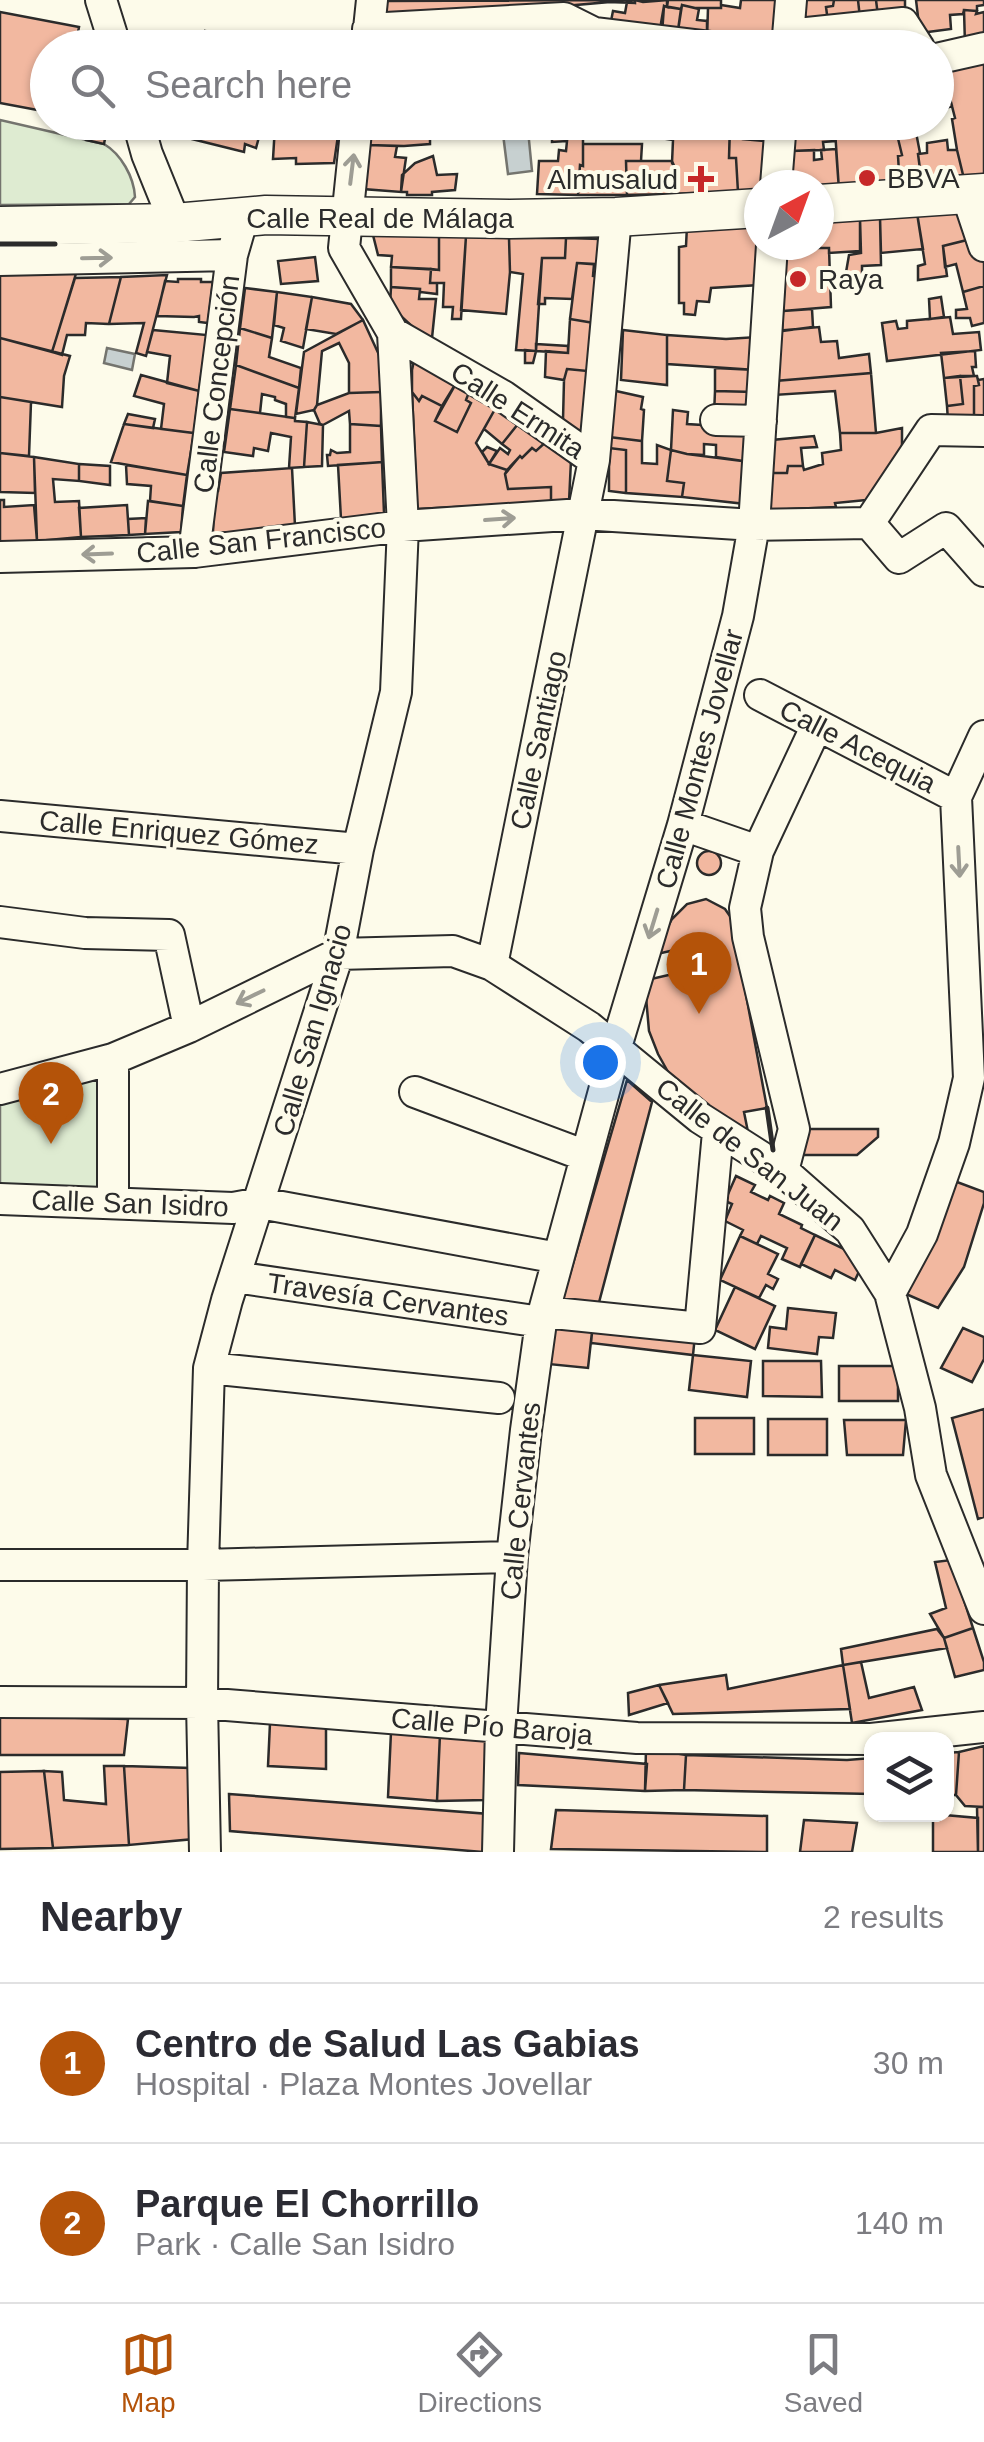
<!DOCTYPE html>
<meta charset="utf-8">
<style>
:root{--surface:#fff;--page:#f7f7f7;--text:#2b2b33;--muted:#7c7c81;--line:#e1e1e2;--accent:#b45309}
body{margin:0;font-family:Arial,sans-serif;background:var(--page);color:var(--text)}
.controls{position:absolute;right:30px;bottom:30px;display:grid;overflow:hidden;border-radius:20px;box-shadow:0 2px 8px #0004}
.controls button{width:90px;height:90px;display:grid;place-items:center;padding:0;border:0;border-bottom:2px solid var(--line);background:var(--surface);color:var(--text);font:50px sans-serif}
.compass{position:absolute;left:744px;top:170px;width:90px;height:90px;border-radius:50%;background:var(--surface);box-shadow:0 2px 8px #0004;rotate:41deg}
.you{position:absolute;left:600px;top:1062px;width:35px;height:35px;margin:-25px;border:8px solid #fff;border-radius:50%;background:#1a73e8;box-shadow:0 0 0 15px #1a73e833}
.badge{display:grid;place-items:center;width:65px;height:65px;border-radius:50%;background:var(--accent);color:#fff;font-size:32px;font-weight:700}
.pin{position:absolute;translate:-50% -82px;filter:drop-shadow(0 2px 5px #0008)}
.pin::after{content:'';position:absolute;top:52px;width:35px;height:30px;background:inherit;clip-path:polygon(0 0,100% 0,50% 100%)}
.list{margin:0;padding:0;list-style:none}
h2{display:flex;justify-content:space-between;align-items:center;height:130px;margin:0;padding:0 40px;font-size:42px}
h2 small{font-size:32px;font-weight:400;color:var(--muted)}
.list li{display:grid;grid-template-columns:65px 1fr auto;gap:30px;align-items:center;box-sizing:border-box;height:160px;padding:0 40px;border-top:2px solid var(--line)}
.list b{display:block;font-size:38px;white-space:nowrap}
.list p{margin:0;font-size:32px;white-space:nowrap;color:var(--muted)}
.list em{font-size:32px;font-style:normal;color:var(--muted)}
.icon{flex:none;width:55px;height:55px;fill:none;stroke:currentColor;stroke-width:2;stroke-linecap:round;stroke-linejoin:round}
.map{position:relative;flex:none;width:984px;height:1852px;overflow:hidden}
.search{position:absolute;background:var(--surface);box-shadow:0 2px 8px #0004;left:30px;right:30px;top:30px;height:110px;display:flex;align-items:center;gap:25px;box-sizing:border-box;padding:0 35px;border-radius:55px;color:var(--muted);font-size:38px}
.sheet{height:450px;background:var(--surface)}
nav{display:flex;justify-content:space-around;align-items:center;box-sizing:border-box;height:140px;border-top:2px solid var(--line);background:var(--surface);font-size:28px;color:var(--muted)}
nav a{display:grid;justify-items:center;gap:5px}
nav .on{color:var(--accent)}
.map>svg:first-child{display:block}
.green{fill:#deebd1;stroke:#74746e;stroke-width:2.5}
.water{fill:#c7d0d0;stroke:#74746e;stroke-width:2.5}
.building{fill:#f2b8a0;stroke:#2b2b2b;stroke-width:2.5}
.lines{fill:none;stroke-linecap:round;stroke-linejoin:round}
.minor-casing{stroke:#2b2b2b;stroke-width:34}
.major-casing{stroke:#2b2b2b;stroke-width:41}
.minor{stroke:#fdfbea;stroke-width:30}
.major{stroke:#fdfbea;stroke-width:38}
.wall{stroke:#2b2b2b;stroke-width:5}
.oneway{stroke:#9e9d94}
.poi-dot{fill:#c62828;stroke:#fdfbea;stroke-width:4}
.labels{text-anchor:middle;stroke-width:8;stroke-linejoin:round;paint-order:stroke}
.poi-label{font-size:28px;fill:#2b2b2b;stroke:#fdfbea;text-anchor:start}
.street-label{font-size:28px;fill:#2b2b2b;stroke:#fdfbea}
</style>
<div class="map">
<svg width="984" height="1852" viewBox="0 0 984 1852">
<rect width="100%" height="100%" fill="#fdfbea"/>
<path class="green" d="M0 120 104 144C121 154 134 177 135 197L129 204 0 205Z
M102 1074 101 1191 0 1188V1100Z"/>
<path class="water" d="M528 130 532 171 508 174 503 134Z
M107 348 135 354 132 370 104 363Z"/>
<path class="building" d="M609 0V2L384 22 387 1Z
M609 0H668L643 2 635 0V3L609 2Z
M635 0 643 2 667 0V7L664 6 661 23 662 34 611 21 613 11 625 13 627 2 635 3Z
M721 0V8H695L682 5 681 9 667 7 668 0Z
M741 0H782L778 45 707 40 708 8H721V5L740 8Z
M803 0H834L833 6 826 7 828 22 801 25Z
M834 0H858L860 18 828 22 826 7 833 6Z
M858 0H876L878 16 860 18Z
M876 0H905V14L878 16Z
M916 0H984V5L977 6V11L964 10 963 14 950 15 951 29 920 33Z
M682 5 699 9 697 20 707 21V40L677 37Z
M664 6 681 9 677 37 662 34Z
M964 10 977 11 976 14 984 12V40L965 45Z
M0 12 79 27 75 48H48V112L0 103Z
M526 27 590 35 589 48H539Z
M892 30 895 48H859L858 34Z
M205 31 306 48H201Z
M858 34 859 48H830L828 37Z
M440 35 442 47 412 48 410 38Z
M410 38 412 48H379L380 41Z
M984 56V177L964 179 957 150 952 119 955 118 942 67Z
M941 64 952 106 936 112V66Z
M90 122 108 123 104 144 86 140Z
M196 122H266V126H262L256 148 245 144 244 152 192 139Z
M270 122H340L334 163 296 164V158L273 159 275 126 269 127Z
M372 122H404V138L415 135 430 137V144L404 146 369 145Z
M583 122V166L580 165 578 195 537 194 539 161H558L559 150 566 151 567 141 552 142V125Z
M679 122H730L729 158H736L738 192 671 194 672 179 676 178 675 168 672 163 673 140 660 138 661 129 663 123 678 125Z
M744 122H775V142L743 139Z
M794 122H852L853 128 792 134Z
M852 122H894L902 155 898 156 900 188 839 190 835 130 853 128Z
M894 122H914L920 153 918 154 922 184 900 188 898 156 902 155Z
M730 128 743 129V139L775 142 772 185H759V191L738 192 736 158H729Z
M835 130V141L823 142 824 150 791 151 792 134Z
M947 140 948 150H957L964 179 922 184 918 154 927 153V143Z
M583 144H642L641 161H626L627 195H578L580 165 583 166Z
M369 145 397 146 395 157 406 158 401 192 363 189Z
M836 149 839 190 819 191V185H790L791 151 814 150V160L822 159 821 150Z
M433 156 437 175 457 174 455 190 432 192V195H407V192H401L402 175 415 163Z
M626 161H672L675 168 676 178 672 179 671 194 627 195Z
M970 208 979 237 943 246 947 276 918 280V266L925 264 917 213Z
M917 213 923 249 881 253 880 217Z
M880 217 881 265 862 266V277L845 278 849 255 861 253 860 218Z
M860 218V251L829 253V248H816V245H819V222Z
M759 223V285L711 288 709 302 697 301 695 315 684 314V303H679V247L686 246 687 226Z
M372 231 439 234V270L391 267 392 256 378 255Z
M439 234 466 236 461 319H452L453 307H443L444 283H430L431 269 439 270Z
M466 236 509 238 510 272 506 314 461 310Z
M979 237 984 251V286L963 292 956 264 945 267 943 246Z
M509 238H566L565 258H542L536 351 516 350 523 274 510 272Z
M566 238 601 239 602 265 577 263 572 299 545 298V304H538L542 258H565Z
M787 245H816V248H829L831 307 783 311Z
M315 257 318 281 281 284 278 261Z
M577 263 594 264 593 276 601 277 600 324 570 319Z
M78 267 52 352 0 338V269Z
M391 267 431 269 430 283H437V294L420 292V289L391 287Z
M167 275 146 356 136 353 144 323 109 324 121 277Z
M121 277 109 324 86 323 85 335H67L62 355 52 352 75 278Z
M178 279H201V282H213L208 323 199 322V316L194 317 157 316 165 281 178 282Z
M984 286V323L972 326 970 318H956V310L967 309 963 292Z
M391 287 420 289 419 299H436L432 338 428 341 390 306Z
M245 288 277 292 272 338 240 328Z
M277 292 312 297 303 348 281 341 284 328 274 325Z
M312 297 351 304 363 320 336 334 306 329Z
M941 297 944 317 930 319 929 299Z
M812 309 813 327 782 331 783 311Z
M950 317 953 334 979 332 981 350 887 361 882 323 896 321 898 329 907 328V321Z
M570 319 600 324 598 372 567 369 564 380 545 377 546 351 568 353Z
M363 320 380 357 381 392 349 393V363L339 343 322 351 317 405 314 410 296 414 304 352Z
M819 327 821 342 837 341 839 358 869 354 871 373 775 381 776 331Z
M240 328 272 338 269 357 301 368 299 388 236 365Z
M153 330 207 335 199 391 167 383 170 356 147 352Z
M623 330 667 335V385L621 380Z
M667 335 726 339 757 337 756 370 667 364Z
M0 338 70 356 64 376 62 407 0 397Z
M536 344 568 346V353L536 351Z
M525 350 536 351 533 363H525Z
M975 351 976 367H972L974 376 944 378 941 353Z
M415 356 458 380 442 406 422 396 419 401 412 392V370Z
M236 365 299 388 295 418 286 417V404L275 400V397L262 394 260 413 230 409Z
M715 368 756 370 754 392 715 391Z
M567 369 598 372 584 441 563 420 564 380Z
M871 373 876 433H840L835 391 774 395 775 381Z
M141 375 199 391 194 433 161 429 164 404 134 396Z
M960 376 963 404 947 406 944 378Z
M960 376H977L979 385 974 386V418L948 421 947 406 963 404Z
M984 379V417L974 418V386L979 385 978 380Z
M458 380 471 387 466 400 471 403 457 432 435 421Z
M471 387 499 402 476 443 489 464 507 470 505 474 508 489 551 487V502L417 509 412 392 419 401 422 396 442 406 435 421 457 432 471 403 466 400Z
M616 391 643 397 641 409 644 410 642 441 609 437 611 407Z
M715 391 754 392 752 416 714 415Z
M381 392V426L350 424 349 411 323 425 320 424 314 410 317 405 349 393Z
M0 397 31 402 29 456 0 453Z
M499 402 522 419 502 444 484 429Z
M230 409 295 418V421L307 422 304 467 289 468 291 437 271 433 268 451 254 448 253 456 224 452Z
M673 410 688 412 687 424 752 428 750 462 716 457V445L704 444V455L687 454 671 450Z
M128 414 155 419 153 428 124 424Z
M522 419 548 440 536 451 532 448 522 458 520 456 507 470 489 464 500 448 508 454 510 450 502 444Z
M307 422 323 425 322 466 304 467Z
M124 424 194 433 187 475 111 462Z
M350 424 381 426 382 462 328 466 327 455H330L331 450 337 453 350 452Z
M902 428V459L880 486 866 500 835 503 836 507 770 510 771 473H787L788 466H803L804 470 823 464 822 453 841 450 840 433H876Z
M814 436 817 447 801 448 803 466H788L787 473H771L772 440Z
M609 437 642 441V463L657 464V445L671 450 667 481 684 483 682 497 626 493V450L609 448Z
M548 440 571 460 569 502H551V487L508 489 505 474 520 456 522 458 532 448 536 451Z
M487 447 497 451 489 464 482 452Z
M609 448 626 450V493L609 491Z
M671 450 687 454 750 462 746 504 682 497 684 483 667 481Z
M0 453 34 457 35 493 0 492Z
M34 457 79 464V481L53 479 55 502 79 501 81 537 37 541Z
M382 462 384 513 341 519 338 465Z
M79 464 110 466V485L79 481Z
M126 465 187 475 183 506 150 501 151 486 127 484Z
M292 468 295 526 282 530 213 533 214 491H218L221 473Z
M0 500H4V507L34 505 37 541 0 544Z
M148 501 183 506 181 532 145 534Z
M127 505 129 535 81 537 79 508Z
M146 518 145 534 129 535 128 519Z
M697 863a12 12 0 1 1 24 0a12 12 0 1 1-24 0Z
M706 899 725 909 732 919 767 1108 744 1112 750 1142 672 1079 658 1054 649 1031 646 997 651 979 673 974 670 951 657 954 665 932 672 919 687 904Z
M627 1080 652 1102 597 1310 560 1308Z
M803 1129H878V1137L857 1155H802Z
M736 1176 755 1185 751 1192 768 1200 770 1196 784 1203 779 1214 802 1225 801 1228 815 1235 800 1267 782 1259 787 1248 761 1236 757 1244 740 1236 743 1230 725 1221 732 1204 725 1201Z
M949 1179 984 1192V1203L964 1267 938 1308 906 1294Z
M815 1235 865 1259 855 1280 835 1270 831 1278 801 1264Z
M740 1236 778 1254 768 1274 778 1279 773 1289 766 1285 759 1298 720 1280Z
M735 1287 775 1306 755 1349 715 1330Z
M788 1308 836 1313 833 1338 819 1337 817 1354 768 1348 770 1327 786 1329Z
M553 1319 593 1323 588 1368 548 1364Z
M593 1323 695 1335 693 1355 591 1343Z
M963 1328 984 1337V1359L972 1382 941 1368Z
M693 1355 751 1361 747 1397 689 1390Z
M763 1361H821L822 1397 763 1396Z
M839 1366H898V1401H839Z
M984 1409V1517L978 1519 952 1418Z
M695 1418H754V1454H695Z
M768 1419H827V1455H768Z
M844 1420H906L903 1455H847Z
M951 1560 973 1628 944 1638 930 1614 946 1608 935 1562Z
M973 1628 984 1662V1670L955 1677 944 1638Z
M937 1629 944 1638 947 1648 843 1665 841 1649Z
M861 1662 869 1698 914 1687 922 1710 852 1723 843 1665Z
M843 1665 850 1709 673 1714 659 1685 726 1675 728 1689Z
M659 1685 668 1703 629 1715 628 1693Z
M0 1716 128 1719 124 1755H0Z
M270 1723 326 1724V1769L268 1766Z
M391 1732 440 1734 437 1801 388 1797Z
M440 1734 488 1737 486 1800 437 1801Z
M984 1746V1807L965 1806 956 1795 959 1752Z
M646 1748 686 1755 684 1790 645 1791Z
M959 1752 956 1795H946V1753Z
M519 1753 647 1764 645 1791 518 1785Z
M686 1755 847 1760 872 1758V1794L684 1790Z
M104 1766H124L129 1845 53 1848 44 1771 62 1772 64 1800 106 1804Z
M124 1766 191 1768 194 1839 129 1845Z
M44 1771 53 1848 0 1849V1772Z
M229 1794 489 1814 483 1852 230 1831Z
M977 1807H984V1852H978Z
M556 1810 767 1816V1852L551 1849Z
M933 1814 978 1818V1852H933Z
M804 1820 857 1823 852 1852H800Z"/>
<g class="lines">
<g class="minor-casing">
<path id="minor" d="M101 0 116 48
M518 21 533 48
M368 29 564 18 594 33 718 48
M788 35 903 23 919 48
M367 48 372 0
M787 48 791 0
M936 59 984 48
M138 122 147 154 175 223
M776 185 781 122
M984 207H971L984 246
M0 260 232 255
M393 333 503 396 594 460 492 965
M716 420 761 421
M594 460 616 217
M869 523 899 558 946 528 984 571
M194 552 232 255 243 217
M0 557 194 552 403 526 582 514 754 525 869 523 931 430 984 431
M760 695 956 797
M0 816 358 849
M683 825 758 851
M0 922 85 933 169 935 189 1027
M0 1089 113 1059 189 1027 338 954 453 951 492 965 589 1027 700 1118 783 1171 850 1230 890 1293 920 1408 931 1475 984 1609
M415 1092 586 1156
M783 1171 794 1129 748 937 745 908 758 851 817 725
M0 1199 233 1208 260 1203 558 1258
M113 1202V1059
M235 1277 541 1322
M890 1293 922 1234 954 1143 969 1078 956 797 984 736
M544 1312 700 1328 718 1132
M209 1368 499 1398
M0 1565H203L512 1557
M0 1702 202 1703 637 1738 871 1739 984 1727
M205 1852 202 1703 203 1565 209 1368 227 1300 338 954 358 849 396 692 403 526 393 333 344 248 357 122
M498 1852 501 1726 512 1557 526 1430 541 1322 616 1047 683 825 738 616 754 525 772 245"/>
</g>
<g class="major-casing">
<path id="major" d="M819 204 984 193
M0 226 175 223 266 215 510 219 616 217 759 208"/>
</g>
<use href="#minor" class="minor"/>
<use href="#major" class="major"/>
<path class="wall" d="M0 244H55
M767 1108 773 1150"/>
</g>
<defs><path id="oneway-shaft" d="M-6 0H5M1.5-3L5.5 0L1.5 3" fill="none" stroke-width="1.6" stroke-linecap="round" stroke-linejoin="round" transform="scale(2.5)"/></defs>
<g class="oneway">
<use href="#oneway-shaft" transform="translate(352 169) rotate(-83)"/>
<use href="#oneway-shaft" transform="translate(97 258) rotate(-1)"/>
<use href="#oneway-shaft" transform="translate(500 519) rotate(-4)"/>
<use href="#oneway-shaft" transform="translate(97 554) rotate(178)"/>
<use href="#oneway-shaft" transform="translate(959 862) rotate(87)"/>
<use href="#oneway-shaft" transform="translate(653 924) rotate(107)"/>
<use href="#oneway-shaft" transform="translate(250 997) rotate(154)"/>
</g>
<g class="poi-dot">
<circle cx="867" cy="178" r="10"/>
<path d="M696 164h10v10h10v10h-10v10h-10v-10h-10v-10h10z"/>
<circle cx="798" cy="279" r="10"/>
</g>
<g class="labels">
<g class="poi-label">
<text x="887" y="188">BBVA</text>
<text x="678" y="189" text-anchor="end">Almusalud</text>
<text x="818" y="289">Raya</text>
</g>
<g class="street-label">
<text x="380" y="228">Calle Real de Málaga</text>
<text transform="translate(216 384) rotate(-83)" y="10">Calle Concepción</text>
<text transform="translate(518 410) rotate(33)" y="10">Calle Ermita</text>
<text transform="translate(261 540) rotate(-6)" y="10">Calle San Francisco</text>
<text transform="translate(538 740) rotate(-78)" y="10">Calle Santiago</text>
<text transform="translate(858 746) rotate(27)" y="10">Calle Acequia</text>
<text transform="translate(699 759) rotate(-75)" y="10">Calle Montes Jovellar</text>
<text transform="translate(179 832) rotate(5)" y="10">Calle Enriquez Gómez</text>
<text transform="translate(312 1030) rotate(-74)" y="10">Calle San Ignacio</text>
<text transform="translate(750 1154) rotate(38)" y="10">Calle de San Juan</text>
<text transform="translate(130 1203) rotate(2)" y="10">Calle San Isidro</text>
<text transform="translate(388 1299) rotate(8)" y="10">Travesía Cervantes</text>
<text transform="translate(520 1501) rotate(-84)" y="10">Calle Cervantes</text>
<text transform="translate(492 1726) rotate(5)" y="10">Calle Pío Baroja</text>
</g>
</g>
</svg>
<div class="controls">
<button><svg class="icon" aria-label="layers" viewBox="0 0 24 24"><path d="M12 4l9 5-9 5-9-5zM3 14l9 5 9-5"/></svg></button>
</div>
<svg class="compass" viewBox="-18 -18 36 36"><path d="M0-13l5 13h-10z" fill="#e53935"/><path d="M0 13l5-13h-10z" fill="#7c7c81"/></svg>
<div class="you"></div>
<div class="pin badge" style="left:699px;top:1014px">1</div>
<div class="pin badge" style="left:51px;top:1144px">2</div>
<div class="search"><svg class="icon" aria-label="search" viewBox="0 0 24 24"><circle cx="10" cy="10" r="6"/><path d="M15 15l6 6"/></svg>Search here</div>
</div>
<section class="sheet">
<h2>Nearby<small>2 results</small></h2>
<ul class="list">
<li><span class="badge">1</span><div><b>Centro de Salud Las Gabias</b><p>Hospital · Plaza Montes Jovellar</p></div><em>30 m</em></li>
<li><span class="badge">2</span><div><b>Parque El Chorrillo</b><p>Park · Calle San Isidro</p></div><em>140 m</em></li>
</ul>
</section>
<nav>
<a class="on"><svg class="icon" aria-label="map" viewBox="0 0 24 24"><path d="M3 6l6-2 6 2 6-2v14l-6 2-6-2-6 2zM9 4v14M15 6v14"/></svg>Map</a>
<a><svg class="icon" aria-label="directions" viewBox="0 0 24 24"><path d="M12 3l9 9-9 9-9-9zM9 14v-3h6M13 9l2 2-2 2"/></svg>Directions</a>
<a><svg class="icon" aria-label="saved" viewBox="0 0 24 24"><path d="M7 4h10v16l-5-4-5 4z"/></svg>Saved</a>
</nav>
